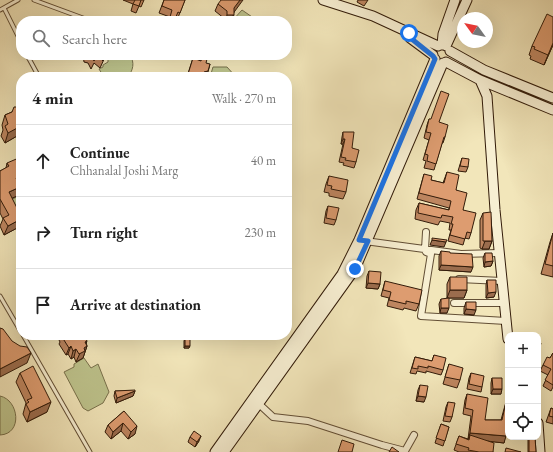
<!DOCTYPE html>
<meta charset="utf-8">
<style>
:root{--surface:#fff;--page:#f6f6f6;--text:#222;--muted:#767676;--line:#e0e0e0}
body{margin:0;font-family:"EB Garamond",serif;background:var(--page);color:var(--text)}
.controls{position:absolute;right:12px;bottom:12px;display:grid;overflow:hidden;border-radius:8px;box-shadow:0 4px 16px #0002}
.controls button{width:36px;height:36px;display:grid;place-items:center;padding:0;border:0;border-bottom:1px solid var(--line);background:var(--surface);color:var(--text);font:20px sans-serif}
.compass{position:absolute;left:457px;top:12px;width:36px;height:36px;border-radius:50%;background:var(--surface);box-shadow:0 4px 16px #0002;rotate:303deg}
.stop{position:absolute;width:12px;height:12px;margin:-9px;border:3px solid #1a73e8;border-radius:50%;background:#fff}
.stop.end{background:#1a73e8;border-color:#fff;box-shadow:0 1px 4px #0008}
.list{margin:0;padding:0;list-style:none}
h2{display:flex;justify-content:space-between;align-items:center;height:52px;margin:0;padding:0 16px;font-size:17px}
h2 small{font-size:13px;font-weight:400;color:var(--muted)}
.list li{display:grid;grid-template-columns:26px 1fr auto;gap:12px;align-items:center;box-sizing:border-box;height:72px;padding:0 16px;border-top:1px solid var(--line)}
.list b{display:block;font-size:15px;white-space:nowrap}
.list p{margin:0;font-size:13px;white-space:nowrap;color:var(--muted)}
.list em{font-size:13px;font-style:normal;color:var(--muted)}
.icon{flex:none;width:22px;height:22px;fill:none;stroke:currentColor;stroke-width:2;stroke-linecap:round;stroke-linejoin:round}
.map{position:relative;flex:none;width:553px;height:452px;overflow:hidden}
.search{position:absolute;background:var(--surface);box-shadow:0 4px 16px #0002;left:16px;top:16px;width:276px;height:44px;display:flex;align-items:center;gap:10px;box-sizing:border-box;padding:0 14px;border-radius:16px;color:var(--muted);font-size:15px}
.panel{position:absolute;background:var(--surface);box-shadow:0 4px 16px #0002;left:16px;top:72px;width:276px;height:268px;border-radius:16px}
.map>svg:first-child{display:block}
.green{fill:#bec48d;stroke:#78704b}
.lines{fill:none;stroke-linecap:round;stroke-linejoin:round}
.lane-casing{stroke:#624e35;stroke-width:5}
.street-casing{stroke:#624e35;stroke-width:8}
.secondary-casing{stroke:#321b09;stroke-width:11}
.lane{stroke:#f7efd2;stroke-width:3}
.street{stroke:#f7efd2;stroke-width:6}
.secondary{stroke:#f7efd2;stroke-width:9}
.wall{fill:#be8660;stroke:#321b09}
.shaded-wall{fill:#9b6d4e;stroke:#321b09}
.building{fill:#dd9c70;stroke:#321b09}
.route{stroke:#1a73e8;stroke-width:5}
</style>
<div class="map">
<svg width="553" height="452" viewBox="0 0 553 452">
<rect width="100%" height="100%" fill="#f2e6ba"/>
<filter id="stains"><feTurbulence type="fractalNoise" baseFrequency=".005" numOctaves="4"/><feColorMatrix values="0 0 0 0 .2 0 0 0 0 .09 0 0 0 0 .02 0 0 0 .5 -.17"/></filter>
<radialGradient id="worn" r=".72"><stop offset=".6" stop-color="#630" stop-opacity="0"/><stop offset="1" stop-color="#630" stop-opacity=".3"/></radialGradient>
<path class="green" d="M242 10 258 21H232Z
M108 55H130C135 63 133 70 128 77H104L99 69 103 67V65L108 62Z
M213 67H227L236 77H210Z
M21 186V225L10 200 19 196 16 189Z
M84 358 91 368 98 364 109 392 103 403 88 411 83 408 64 372 74 367V364Z
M0 396C19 400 23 434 0 435Z"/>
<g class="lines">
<g class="lane-casing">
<path id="lane" d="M34 0 91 21
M4 8 21 42
M0 10 18 0
M27 55 39 77
M0 296 21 332
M23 335 90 452"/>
</g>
<g class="street-casing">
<path id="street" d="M426 232 425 249 426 252 431 254 421 316 506 321
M365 241 461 254 499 253
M459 279 502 281
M454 303H504
M259 404 273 417 308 421 382 445 405 451 414 435"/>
</g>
<g class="secondary-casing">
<path id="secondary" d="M323 0 373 16 438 46
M410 38 433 55
M442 45 443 34 455 0
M446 46 467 0
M450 51 484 70 553 98
M446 62 480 80 553 110
M480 80 487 96 495 210 508 339
M538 423 540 452
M215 452 342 274 359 240 435 59
M224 452 355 269 443 63"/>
</g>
<use href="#lane" class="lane"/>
<use href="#street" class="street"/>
<use href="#secondary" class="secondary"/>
</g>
<path class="wall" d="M123 0H144L141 7 139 6 136 13 131 11 133 4Z
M164 0H185L177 20 175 19V21H168L170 17 159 13Z
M358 0H368L364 6 357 2Z
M218 4 234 12 231 21H225V19L215 11Z
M553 45 544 65 530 59 531 56 529 55 532 46Z
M83 55H106L100 68 94 63 91 69 88 63 84 62Z
M193 58 206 63V77H187Z
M19 107V130L17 136 5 143 1 136 3 130 2 125 5 115 12 112Z
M429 119 439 122 445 137 443 143H442L434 170 424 168 426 161 423 160 429 140 424 138 427 125Z
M343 132 352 148 356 162 354 168 343 165 344 163 339 162 343 144H341L342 137Z
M462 158 468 167 466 172 458 171Z
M7 163 20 187 17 196 12 198 19 227 4 235 0 226 3 219 0 213V171L6 168Z
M447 172 456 190 471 233 469 239 465 238 463 245 448 241 451 230H449L450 223 440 221 438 225 415 219 416 210 419 203 449 210V208L417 199 424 174 431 180 443 183Z
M329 176 346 192 343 199 329 196V193L324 192 326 184Z
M328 206 336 220 334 225 324 223 326 211Z
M483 213 492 241 489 249H482L480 248V220Z
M553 233V277L541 274 550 242Z
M441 251 471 272 439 270V256Z
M485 253 493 261 491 266 484 267 483 258Z
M369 271 380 284 378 289 366 288 367 276Z
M450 277 467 290 464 298H447V284Z
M487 280 494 297 486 298V285Z
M385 281 419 304 416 311 404 308 403 310 387 306 389 298 381 296Z
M441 299 447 313H440L439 304Z
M466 302 474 315 464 314V308Z
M59 335H84L87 346 83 358 76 362 74 357 71 359 68 354 66 355 59 344 60 342 58 338Z
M185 338 189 348H184V341Z
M553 353V387L551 391 543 386 548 375 540 371 543 365 550 358Z
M434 355 443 370 441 375 426 371V373L417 371 416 374 410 373 415 357 432 361Z
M449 364 460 380 457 388 443 384Z
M20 373 47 412 27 422 23 414 26 403 16 382Z
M471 373 482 387 481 392 467 389 469 378Z
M492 378 501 394H491V383Z
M420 385 424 402 416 401 418 390Z
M115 391H135L133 396 116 403 114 396Z
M467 394 485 420H501L504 409 506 402 508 403V425H507L504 443 488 441 493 452H459L454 450 459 436 468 439 471 416 463 414 465 400Z
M448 402 452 417 450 422 443 421 446 407Z
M551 408 553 409V424L546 422Z
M124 411 135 434 128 439 121 431 111 439 105 432 108 425Z
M441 424 449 427 443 446 435 443Z
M190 437 199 441 195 447 188 442Z
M528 437H535L536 452H528Z"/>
<path class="shaded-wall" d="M240 0H243L232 15H234L231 21H225L227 15Z
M553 43V45L544 65 548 55Z
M210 64 208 72 205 77 204 72Z
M199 74 198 77H192Z
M18 120H21V130H19L17 136 5 143 8 133Z
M343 139H345L343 144H341Z
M21 176V183L13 187 16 178Z
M20 187 17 196 6 201 9 192Z
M21 219V222L19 227 4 235 8 226Z
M432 240 446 242 444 247 430 245Z
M485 241H492L489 249H482Z
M493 261 491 266 484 267 485 262Z
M441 265 473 267 471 272 439 270Z
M368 283 380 284 378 289 366 288Z
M450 290H467L464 298H447Z
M496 292 494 297 486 298 488 293Z
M441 308H449L447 313H440Z
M466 309 476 310 474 315 464 314Z
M87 341 85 347 87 346 83 358 76 362 85 342Z
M71 346 68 354 66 355 69 348Z
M185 346H190L189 348H184Z
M76 349 74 357 71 359 73 351Z
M31 353 27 363 0 377V369Z
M493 389H502L501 394H491Z
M135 391 133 396 116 403 117 398Z
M418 396 426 397 424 402 416 401Z
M51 402 47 412 27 422 30 412Z
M123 423 121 431 111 439 113 432Z
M137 426 135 434 128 439 131 432Z
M470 433 506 436 504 443 469 439 470 435 469 439H468Z
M201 436 199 441 195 447 197 442Z"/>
<path class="building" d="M135 0H141L139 6 133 4Z
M164 0H185L180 13 178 12 175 19 170 17 172 10 162 6Z
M221 0H240L234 8V15H227V11L218 4Z
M547 14 553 17V43L548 55 534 49 535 47 532 46Z
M89 55H105L103 61 97 55 94 61 91 55Z
M203 55H208L206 63 210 64 208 71 204 72 206 77H200L199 74 192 77H190L188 74 193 58 201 61Z
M441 91 449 94 439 122 448 125 445 137H444L436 164 427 161 428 155 425 154 431 133 426 132 429 119H431Z
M21 105V120H18L21 126 8 133 5 126 8 124 5 115 12 112 14 107H19Z
M343 132H354L352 148 359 150 356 162 345 160 346 158 341 157 345 139H343Z
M21 157V176L16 178 20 187 9 192 21 216V219L8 226 3 218 9 215 0 199V171L9 166 7 163Z
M462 158 469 159 468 167 460 166Z
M447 172 459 175 456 190 467 193 463 210 476 213 471 233 467 232 465 239 450 235 453 224H451L453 217 442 215 441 218 418 213 419 203 449 210 451 201 419 193 424 174 432 176 431 180 444 183Z
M329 176 348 180 346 192 331 189 332 186 327 185Z
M328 206 339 208 336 220 326 218Z
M491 212 492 241H483V213Z
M553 233V266L545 264Z
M432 238 447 240 446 242 432 240Z
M441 251 450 252V253L472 254 473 267 441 265Z
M485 253H492L493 261 485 262Z
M369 271 381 272 380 284 368 283Z
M450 277H467V290H450Z
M487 280H496V292L488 293Z
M385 281 422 290 419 304 406 301V304L389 300 391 292 383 290Z
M449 298V308H441V299Z
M466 302H476V310L466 309Z
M0 328 3 329 12 341 20 346 27 347 31 353 0 369Z
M63 335H84L87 341 85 342 87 346 84 348 85 351 79 354 76 349 73 351 71 346 69 348 62 337 64 336Z
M185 338H190V346H185Z
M538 343H541L539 351H538Z
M553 353V385L545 380 551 369 543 365 547 357 550 358Z
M434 355 446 358 443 370 428 366V368L418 366V369L412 368 415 357 432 361Z
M449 364 463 368 460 380 445 377Z
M33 366 51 402 30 412 26 404 29 402 27 400 32 398 20 373Z
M471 373 484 376 482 387 469 384Z
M492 378H502V389H493Z
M420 385 428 386 426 397 418 396Z
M135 390V391L117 398 115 391Z
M467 394 488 398 485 420H502L506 402 508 403V418L506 436 470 433 473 410 465 408Z
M448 402 455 403 452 417 445 416Z
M551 408 553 409V417L549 416Z
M124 411 137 426 131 432 123 423 113 432 108 425Z
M441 424 449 427 445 441 436 438Z
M194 431 201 436 197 442 190 437Z
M470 435 494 443 493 452H479L468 450 469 448 456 444 459 436 469 440Z
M529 437H535L536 452H529Z
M342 440 354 444 352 452H338Z
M392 447 399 452H389Z
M506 448 521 452H505Z"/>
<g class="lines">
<path class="route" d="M355 269 368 241 359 240 435 59 433 56 408 36 406 32 409 33"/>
</g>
<rect width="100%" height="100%" filter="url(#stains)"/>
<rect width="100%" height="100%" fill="url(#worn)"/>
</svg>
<div class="controls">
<button>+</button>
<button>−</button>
<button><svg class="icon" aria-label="locate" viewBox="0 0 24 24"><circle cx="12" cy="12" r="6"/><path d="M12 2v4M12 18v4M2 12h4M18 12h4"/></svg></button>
</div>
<svg class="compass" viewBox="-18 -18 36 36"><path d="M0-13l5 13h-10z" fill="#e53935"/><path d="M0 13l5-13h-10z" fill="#767676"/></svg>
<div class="stop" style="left:409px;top:33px"></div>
<div class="stop end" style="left:355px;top:269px"></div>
<div class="search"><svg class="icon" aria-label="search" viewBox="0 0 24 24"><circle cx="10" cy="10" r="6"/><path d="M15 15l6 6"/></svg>Search here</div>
<section class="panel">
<h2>4 min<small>Walk · 270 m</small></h2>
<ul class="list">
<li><svg class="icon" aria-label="ahead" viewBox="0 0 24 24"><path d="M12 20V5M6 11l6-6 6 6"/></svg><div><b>Continue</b><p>Chhanalal Joshi Marg</p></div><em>40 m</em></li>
<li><svg class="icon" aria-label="right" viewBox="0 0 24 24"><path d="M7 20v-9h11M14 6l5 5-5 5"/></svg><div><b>Turn right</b></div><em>230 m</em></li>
<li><svg class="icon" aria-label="arrive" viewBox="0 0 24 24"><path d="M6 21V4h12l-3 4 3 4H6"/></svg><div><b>Arrive at destination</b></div></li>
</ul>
</section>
</div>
